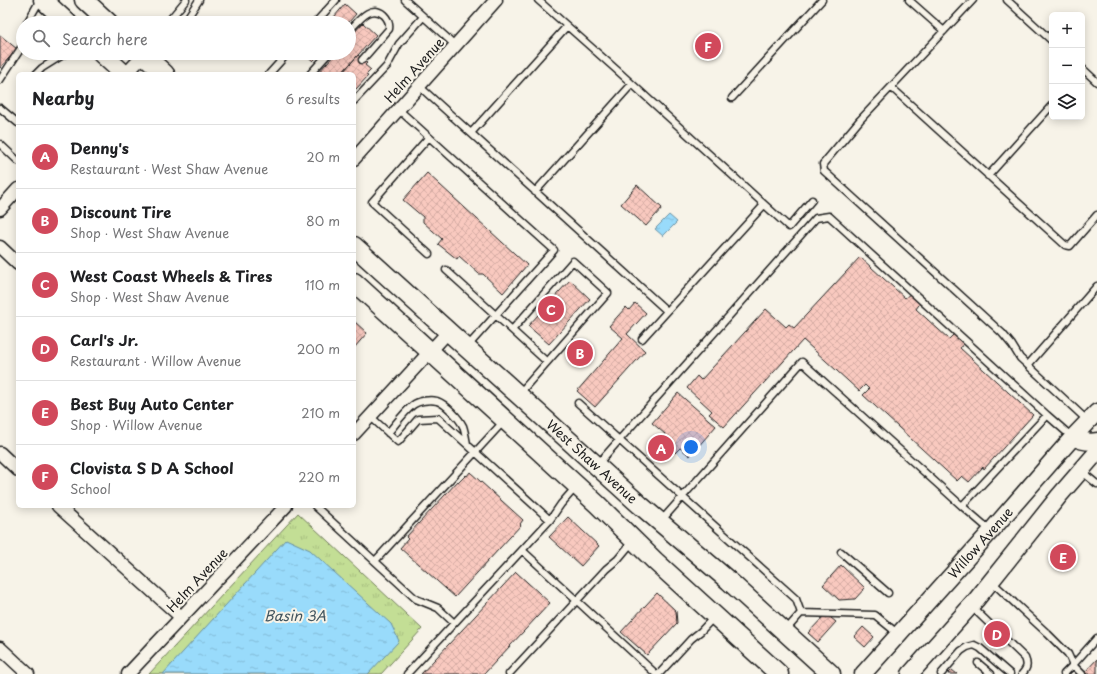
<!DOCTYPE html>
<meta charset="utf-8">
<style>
:root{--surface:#fff;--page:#f2f2f2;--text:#202124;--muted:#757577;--line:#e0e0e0;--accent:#d1495b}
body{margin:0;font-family:"Playpen Sans",sans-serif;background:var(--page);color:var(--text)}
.controls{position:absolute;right:12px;top:12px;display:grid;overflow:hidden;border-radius:6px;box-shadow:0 2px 10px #0003}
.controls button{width:36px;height:36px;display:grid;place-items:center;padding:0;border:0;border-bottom:1px solid var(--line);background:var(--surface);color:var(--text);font:20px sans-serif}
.you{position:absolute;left:691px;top:447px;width:14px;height:14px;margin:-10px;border:3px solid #fff;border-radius:50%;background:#1a73e8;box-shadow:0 0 0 6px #1a73e833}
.badge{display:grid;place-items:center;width:26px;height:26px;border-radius:50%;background:var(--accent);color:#fff;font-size:13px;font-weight:700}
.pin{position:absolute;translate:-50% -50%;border:2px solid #fff;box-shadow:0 1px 4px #0006}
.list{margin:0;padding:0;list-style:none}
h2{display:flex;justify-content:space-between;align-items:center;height:52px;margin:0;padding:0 16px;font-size:17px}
h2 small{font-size:13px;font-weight:400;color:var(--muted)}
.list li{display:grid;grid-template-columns:26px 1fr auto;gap:12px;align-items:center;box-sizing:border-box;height:64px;padding:0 16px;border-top:1px solid var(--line)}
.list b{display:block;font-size:15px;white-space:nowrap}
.list p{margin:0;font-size:13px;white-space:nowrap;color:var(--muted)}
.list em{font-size:13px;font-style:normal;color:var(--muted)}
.icon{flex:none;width:22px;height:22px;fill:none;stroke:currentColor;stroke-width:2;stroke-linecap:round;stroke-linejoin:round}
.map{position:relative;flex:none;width:1097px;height:674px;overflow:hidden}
.search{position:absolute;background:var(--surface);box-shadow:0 2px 10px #0003;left:16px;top:16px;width:340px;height:44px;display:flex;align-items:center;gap:10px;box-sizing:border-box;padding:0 14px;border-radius:22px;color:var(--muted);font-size:15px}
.panel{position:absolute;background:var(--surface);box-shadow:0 2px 10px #0003;left:16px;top:72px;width:340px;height:436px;border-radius:6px}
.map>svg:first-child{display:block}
.grass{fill:url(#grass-tufts);stroke:#707d58}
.water{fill:url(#water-ripples);stroke:#678fa2}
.building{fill:url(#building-cross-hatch);stroke:#1c1c1c}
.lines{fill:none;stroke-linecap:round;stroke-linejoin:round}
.lane-casing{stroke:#1c1c1c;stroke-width:9}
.street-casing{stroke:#1c1c1c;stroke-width:15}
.secondary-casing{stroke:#1c1c1c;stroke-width:19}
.primary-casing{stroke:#1c1c1c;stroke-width:21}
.lane{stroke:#f7f3e8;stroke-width:6}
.street{stroke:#f7f3e8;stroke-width:12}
.secondary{stroke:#f7f3e8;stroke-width:16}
.primary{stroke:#f7f3e8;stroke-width:18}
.labels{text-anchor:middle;stroke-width:4;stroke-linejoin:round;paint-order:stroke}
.street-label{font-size:13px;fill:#1c1c1c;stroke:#f7f3e8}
.water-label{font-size:14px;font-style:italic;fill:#42555f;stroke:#f7f3e8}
</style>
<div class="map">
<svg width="1097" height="674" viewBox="0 0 1097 674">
<defs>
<pattern id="grass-tufts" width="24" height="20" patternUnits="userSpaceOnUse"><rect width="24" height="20" fill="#c3de95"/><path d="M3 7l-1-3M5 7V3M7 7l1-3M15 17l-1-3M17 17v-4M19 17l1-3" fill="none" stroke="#a7be80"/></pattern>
<pattern id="water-ripples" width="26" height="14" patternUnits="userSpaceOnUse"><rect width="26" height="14" fill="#99dbfb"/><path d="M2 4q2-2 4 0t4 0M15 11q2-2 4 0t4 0" fill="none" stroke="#83bbd7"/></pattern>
<pattern id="building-cross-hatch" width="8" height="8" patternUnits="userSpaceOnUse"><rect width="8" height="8" fill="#f9c9bf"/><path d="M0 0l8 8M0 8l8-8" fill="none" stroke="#d5aca4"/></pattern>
</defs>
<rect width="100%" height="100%" fill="#f7f3e8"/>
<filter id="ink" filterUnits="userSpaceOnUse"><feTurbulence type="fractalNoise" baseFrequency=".025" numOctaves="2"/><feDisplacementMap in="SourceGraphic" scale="8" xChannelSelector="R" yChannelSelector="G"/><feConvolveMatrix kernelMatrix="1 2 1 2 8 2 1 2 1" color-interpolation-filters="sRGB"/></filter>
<g filter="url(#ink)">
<path class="grass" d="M298 513 422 629 381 674H149Z"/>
<path class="water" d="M669 215 677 222 663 236 655 229Z
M286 539 310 550 391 624 399 641 368 674H163Z"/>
<path class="building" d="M345 4 356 14 348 23H329Z
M363 23 376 35 341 74H317L336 53H349V38Z
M0 35 17 49 0 68Z
M304 53H321L313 61Z
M358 55 367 63 365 65 371 70 366 75 368 76 356 89 354 88V74H341Z
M427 173 527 265 503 293 483 274H479L459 256 457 259 438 244 442 239 423 222V217L403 200Z
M637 185 662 208 646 226 621 204Z
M860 257 905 298 911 293 921 302 916 309 949 339 955 333 965 342 960 348 1033 415 984 469 983 467 969 482 962 476 957 481 863 395 869 389 865 385 859 391 803 340 724 427 709 414 712 411 687 388 697 376 701 380 766 309 786 327 789 324 794 328Z
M570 280 590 299 549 344 528 326Z
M635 303 646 313 627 334 645 351 595 407 577 391 623 338 609 326 626 307 629 310Z
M354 321 367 333 354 348Z
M678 393 716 426 690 456 680 448 675 453 660 440 665 434 652 423Z
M470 472 523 520 520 524 521 525 455 597 400 548 408 539 406 537 458 481 459 482 466 475 467 476Z
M568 517 599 546 581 566 549 537Z
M841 565 865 588 855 599 839 600 823 585Z
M516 572 550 603 484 674H421Z
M657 593 676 611 677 623 647 655 621 632Z
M826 614 836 622 818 642 808 633Z
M863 627 874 637 865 647 854 637Z
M1097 659V674H1087L1085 672Z
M952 670 957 674H948Z"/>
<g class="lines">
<g class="lane-casing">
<path id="lane" d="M405 0 455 45
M538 0 619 72 789 227 812 200
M909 0 944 31
M973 0 860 120 823 164 824 171 1002 333 1012 345 1020 358 1088 421
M1007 0 1052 41
M27 23 40 0
M167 23 186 0
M184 23 199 0
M315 23 336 0
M349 31C358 22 370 3 384 15 388 19 390 23 389 29L362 60
M1082 68 1097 82
M36 74 42 68 66 53
M269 74 288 53
M310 74 329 53
M0 80 23 45
M419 86 667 311
M891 87 1065 245 1070 246 1097 215
M732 98 822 0
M354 101 387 66 399 44 423 17
M0 108 18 123
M398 109 429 137
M471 133 567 26
M0 144 18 161
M988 176 1052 105
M535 192 632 84
M429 254 372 202 429 137 554 250 467 347
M446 270 512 330
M642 339 764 205
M1028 365 1097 286
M519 394 608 293 573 261 512 330 547 362
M578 403 796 599 801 613 786 630
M370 416 398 442 418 419 438 418 550 520
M388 433C395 425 404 412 413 405 418 401 430 399 437 401 446 404 459 418 463 426 465 432 466 439 467 444
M597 465 816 218 829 216 1047 415
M1081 471 1097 484
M315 506 416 599 438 608 454 623
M661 521 802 362 962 506
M990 530 962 506 1047 415 1072 437
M522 550 656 674
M841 552 888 593
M375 561 504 421
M991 581 1048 634 1068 654 1073 665 1097 638
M972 607 1025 658C1028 665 1027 668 1022 674
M801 613 875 615 897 633
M978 663 991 674
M407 674 550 520 561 504 576 487
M509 674 606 569 618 559 633 541
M659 674 691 639 701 631 714 617
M941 674 961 651 967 647 974 645 980 648 1010 674
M1064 674 1073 665 1082 674"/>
</g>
<g class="street-casing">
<path id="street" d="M126 74 144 55
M354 159 496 0
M0 209 18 189
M0 247 18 264
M354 434 448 332
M0 453 18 470
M58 506 181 617
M0 648 28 674
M128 674 286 506"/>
</g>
<g class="secondary-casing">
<g id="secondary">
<path d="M1073 437C1081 441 1088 443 1097 441"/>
<path id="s1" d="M863 674 991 531 1073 437 1097 412"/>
<path d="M910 674 976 600 1059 496 1097 452"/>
</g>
</g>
<g class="primary-casing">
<g id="primary">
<path d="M43 0 68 23"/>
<path d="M84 0 109 23"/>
<path d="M101 53 124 74"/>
<path d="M142 53 165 74"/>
<path id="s2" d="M354 246 640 505 729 581 831 674"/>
<path d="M354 282 597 504 655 561 779 674"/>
</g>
</g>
<use href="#lane" class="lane"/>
<use href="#street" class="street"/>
<use href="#secondary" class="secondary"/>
<use href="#primary" class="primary"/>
</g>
</g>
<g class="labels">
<g class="street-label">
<text transform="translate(414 70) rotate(-48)" y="5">Helm Avenue</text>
<text dy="5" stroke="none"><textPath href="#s2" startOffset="321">West Shaw Avenue</textPath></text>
<text dy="5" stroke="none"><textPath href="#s1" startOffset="176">Willow Avenue</textPath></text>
<text transform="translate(197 580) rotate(-47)" y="5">Helm Avenue</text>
</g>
<g class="water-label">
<text x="295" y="621">Basin 3A</text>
</g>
</g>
</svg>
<div class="controls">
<button>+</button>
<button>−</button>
<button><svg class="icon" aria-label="layers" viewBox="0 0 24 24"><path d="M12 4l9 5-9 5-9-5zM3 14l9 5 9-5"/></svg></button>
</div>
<div class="you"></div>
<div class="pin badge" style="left:661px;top:448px">A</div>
<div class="pin badge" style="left:580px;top:353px">B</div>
<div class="pin badge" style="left:551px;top:309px">C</div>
<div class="pin badge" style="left:997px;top:634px">D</div>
<div class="pin badge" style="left:1063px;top:557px">E</div>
<div class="pin badge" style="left:708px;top:46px">F</div>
<div class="search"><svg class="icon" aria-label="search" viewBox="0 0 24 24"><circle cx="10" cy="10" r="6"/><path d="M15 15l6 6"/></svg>Search here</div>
<section class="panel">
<h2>Nearby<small>6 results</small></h2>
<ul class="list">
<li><span class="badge">A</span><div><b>Denny's</b><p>Restaurant · West Shaw Avenue</p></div><em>20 m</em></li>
<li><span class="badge">B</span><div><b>Discount Tire</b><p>Shop · West Shaw Avenue</p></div><em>80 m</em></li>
<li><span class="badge">C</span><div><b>West Coast Wheels &amp; Tires</b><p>Shop · West Shaw Avenue</p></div><em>110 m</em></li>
<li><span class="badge">D</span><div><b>Carl's Jr.</b><p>Restaurant · Willow Avenue</p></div><em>200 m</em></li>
<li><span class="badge">E</span><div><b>Best Buy Auto Center</b><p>Shop · Willow Avenue</p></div><em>210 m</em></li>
<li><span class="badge">F</span><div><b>Clovista S D A School</b><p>School</p></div><em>220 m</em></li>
</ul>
</section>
</div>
